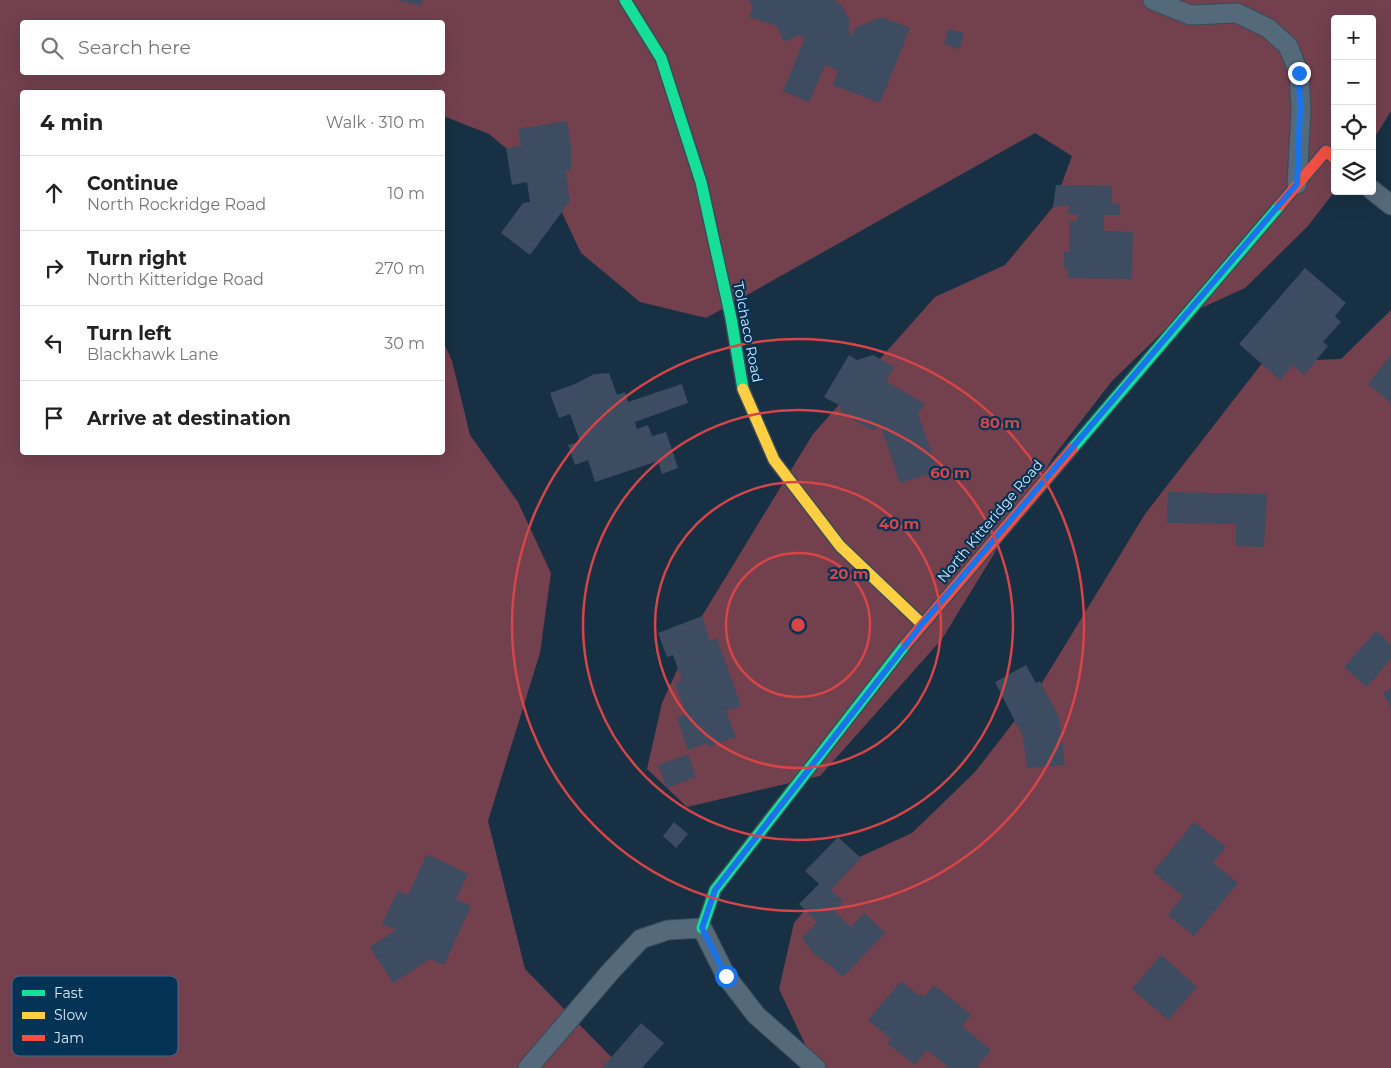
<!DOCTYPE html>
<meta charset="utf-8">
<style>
:root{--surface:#fff;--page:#f2f2f2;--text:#222;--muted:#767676;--line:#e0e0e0}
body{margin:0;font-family:Montserrat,sans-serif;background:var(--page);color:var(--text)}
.controls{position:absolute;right:15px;top:15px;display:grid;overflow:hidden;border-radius:5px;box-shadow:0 5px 20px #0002}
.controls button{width:45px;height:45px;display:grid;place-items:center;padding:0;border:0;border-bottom:1px solid var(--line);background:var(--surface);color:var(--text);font:25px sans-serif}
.stop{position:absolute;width:15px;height:15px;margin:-11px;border:4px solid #1a73e8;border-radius:50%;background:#fff}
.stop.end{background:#1a73e8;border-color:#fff;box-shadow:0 1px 5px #0008}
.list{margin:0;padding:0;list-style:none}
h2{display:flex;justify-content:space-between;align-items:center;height:65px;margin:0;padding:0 20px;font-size:21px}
h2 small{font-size:16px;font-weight:400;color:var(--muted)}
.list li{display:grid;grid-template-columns:32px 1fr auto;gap:15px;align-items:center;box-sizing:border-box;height:75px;padding:0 20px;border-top:1px solid var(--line)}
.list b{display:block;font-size:19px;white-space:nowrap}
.list p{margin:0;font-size:16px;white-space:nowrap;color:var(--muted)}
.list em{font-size:16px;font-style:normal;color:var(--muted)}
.icon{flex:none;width:28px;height:28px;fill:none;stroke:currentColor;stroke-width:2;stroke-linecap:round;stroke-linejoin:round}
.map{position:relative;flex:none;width:1391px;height:1068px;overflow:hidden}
.search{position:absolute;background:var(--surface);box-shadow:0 5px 20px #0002;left:20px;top:20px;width:425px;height:55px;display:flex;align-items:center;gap:12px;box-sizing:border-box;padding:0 18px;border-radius:5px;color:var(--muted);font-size:19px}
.panel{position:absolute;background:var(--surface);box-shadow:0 5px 20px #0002;left:20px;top:90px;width:425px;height:365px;border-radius:5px}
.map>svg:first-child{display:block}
.green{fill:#73404e;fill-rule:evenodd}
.building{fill:#3d4c60}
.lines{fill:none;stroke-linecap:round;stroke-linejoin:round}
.street-casing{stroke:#3a4b59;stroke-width:21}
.fast-casing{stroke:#3a4b59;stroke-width:14}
.slow-casing{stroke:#3a4b59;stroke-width:14}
.jam-casing{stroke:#3a4b59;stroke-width:14}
.street{stroke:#54697a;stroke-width:19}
.fast{stroke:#16e098;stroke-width:11}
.slow{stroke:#ffcf43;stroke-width:11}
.jam{stroke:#f24e42;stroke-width:11}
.route{stroke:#1a73e8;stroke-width:6}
.ring{fill:none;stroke:#d64547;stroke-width:2.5}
.labels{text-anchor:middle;stroke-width:4.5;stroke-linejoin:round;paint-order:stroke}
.street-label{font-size:14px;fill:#d7e9f9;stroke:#043356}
.key{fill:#043356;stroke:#436a87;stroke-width:1}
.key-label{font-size:14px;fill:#d7e9f9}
.centre{fill:#d64547;stroke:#043356;stroke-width:2.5}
.ring-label{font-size:15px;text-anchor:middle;font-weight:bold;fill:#d64547;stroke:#043356;stroke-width:4.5;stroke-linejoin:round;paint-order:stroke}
</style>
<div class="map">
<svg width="1391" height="1068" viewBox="0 0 1391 1068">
<rect width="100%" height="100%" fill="#173043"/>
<path class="green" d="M0 0H1391V111L1372 142V19H1335V191L1308 226 1245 288 1175 320 1112 381 1053 457 942 639 820 776 687 807 647 769 662 703 702 616 813 434 935 297 1005 265 1053 207 1072 156 1035 133 706 318 640 302 581 253 548 183 489 134 443 116 442 92H22V452H442L443 341 452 361 470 435 518 502 551 573 540 653 488 821 525 969 622 1068H0ZM22 22H442V72H22Z
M1391 310V1068H818L812 1059 779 989 794 923 842 865 912 833 975 772 1034 696 1145 514 1263 362 1341 359Z"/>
<path class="building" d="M397 0H422L421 6Z
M749 0H834L842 6 849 19V34L852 35 855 28 881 17 910 28 880 103 833 85 838 71 825 65 809 102 783 91 805 38 799 35 784 42 777 26 749 17 753 8Z
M948 29 964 33 960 49 944 44Z
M567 121 571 145V170L566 171 570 201 530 255 501 233 523 203 530 202 527 182 512 185 506 148 521 146 518 129Z
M1056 185 1112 186V203L1120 204V215H1104V231L1133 232 1132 279 1068 278V269H1064V252H1069V221H1077V215L1068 214 1069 205 1053 207Z
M1305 268 1346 303 1335 316 1341 322 1323 342 1328 346 1304 375 1293 365 1280 380 1239 344Z
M849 355 857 360 873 355 894 367 886 381 925 404 918 414 938 471 900 483 881 427 872 430 842 413 839 405 824 397Z
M1391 355V403L1368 384Z
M609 373 617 395 625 392 628 402 682 384 688 403 635 422 637 429 648 425 652 436 666 432 678 468 662 474 658 461 595 482 588 460 575 465 568 445 580 442 570 414 559 418 550 393 575 384 594 374Z
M1168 492 1267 494 1264 547 1236 546V524L1167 523Z
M702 616 710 641 717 638 741 706 726 711 736 737 708 747 707 743 688 750 677 718 686 714 675 683 682 680 673 655 667 657 658 633Z
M1376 631 1391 645V659L1367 687 1344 667Z
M1026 665 1036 683 1040 681 1059 717 1065 765 1027 768 1023 737 995 682Z
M1391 688V707L1383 693Z
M688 754 696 777 667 788 658 765Z
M674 822 688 834 676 848 663 836Z
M1194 822 1226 847 1213 863 1238 883 1194 936 1168 915 1183 896 1153 872Z
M838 837 861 858 831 890 843 901 834 911 851 927 864 913 885 933 843 977 832 967 814 954 802 938 817 922 799 904 819 884 805 871Z
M427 854 468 874 456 899 471 906 444 965 430 959 393 983 370 947 396 930 382 924 398 891 408 895Z
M1161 955 1197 987 1168 1020 1132 989Z
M901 981 917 994 925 996 934 985 971 1015 962 1026 991 1050 976 1068H949L927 1050 915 1065 887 1043 891 1039 868 1020Z
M641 1023 664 1043 642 1068H602Z"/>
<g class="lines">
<g class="street-casing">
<path id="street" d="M1153 0 1190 15 1237 13 1268 28 1288 46 1299 73 1301 110 1297 184
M1372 190 1391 205
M528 1068 611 971 641 939 668 930 702 928 726 976 756 1015 816 1068"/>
</g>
<g class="fast-casing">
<path id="fast" d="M625 0 661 58 701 182 731 318 743 389
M1072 449 1280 205
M702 928 715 890 906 644"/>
</g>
<g class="slow-casing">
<path id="slow" d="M743 389 774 460 840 546 922 624"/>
</g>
<g class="jam-casing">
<path id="jam" d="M1280 205 1326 151 1335 159
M906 644 1072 449"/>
</g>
<use href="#street" class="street"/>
<use href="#fast" class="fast"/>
<use href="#slow" class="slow"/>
<use href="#jam" class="jam"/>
</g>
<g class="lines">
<path class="route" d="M726 976 702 928 715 890 922 624 1297 184 1300 110 1299 73"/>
</g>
<g class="ring">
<circle cx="798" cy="625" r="72"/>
<circle cx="798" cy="625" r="143"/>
<circle cx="798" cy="625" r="215"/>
<circle cx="798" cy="625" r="286"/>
</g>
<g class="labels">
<g class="street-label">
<text transform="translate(748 332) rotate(79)" y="5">Tolchaco Road</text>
<text transform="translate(990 521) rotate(-50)" y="5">North Kitteridge Road</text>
</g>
</g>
<rect x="12" y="976" width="166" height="80" rx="8" class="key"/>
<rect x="22" y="990" width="23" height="6" fill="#16e098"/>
<rect x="22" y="1012" width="23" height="7" fill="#ffcf43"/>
<rect x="22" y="1035" width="23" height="6" fill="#f24e42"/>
<g class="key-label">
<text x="54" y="998">Fast</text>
<text x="54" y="1020">Slow</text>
<text x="54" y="1043">Jam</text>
</g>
<circle cx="798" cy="625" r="8" class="centre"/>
<g class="ring-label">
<text x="1000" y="428">80 m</text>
<text x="950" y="478">60 m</text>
<text x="899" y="529">40 m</text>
<text x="849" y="579">20 m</text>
</g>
</svg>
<div class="controls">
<button>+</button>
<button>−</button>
<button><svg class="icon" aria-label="locate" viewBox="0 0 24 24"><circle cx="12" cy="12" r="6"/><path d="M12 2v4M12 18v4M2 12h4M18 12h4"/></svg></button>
<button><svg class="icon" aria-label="layers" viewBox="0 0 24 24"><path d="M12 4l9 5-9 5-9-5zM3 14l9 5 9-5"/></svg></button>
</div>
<div class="stop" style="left:726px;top:976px"></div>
<div class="stop end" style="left:1299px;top:73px"></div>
<div class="search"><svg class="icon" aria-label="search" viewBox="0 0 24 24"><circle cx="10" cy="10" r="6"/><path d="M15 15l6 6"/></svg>Search here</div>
<section class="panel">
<h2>4 min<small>Walk · 310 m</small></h2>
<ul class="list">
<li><svg class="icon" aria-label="ahead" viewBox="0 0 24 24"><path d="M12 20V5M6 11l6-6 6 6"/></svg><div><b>Continue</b><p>North Rockridge Road</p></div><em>10 m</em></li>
<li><svg class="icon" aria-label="right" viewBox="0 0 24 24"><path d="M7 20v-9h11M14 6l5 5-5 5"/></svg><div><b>Turn right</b><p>North Kitteridge Road</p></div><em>270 m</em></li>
<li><svg class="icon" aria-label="left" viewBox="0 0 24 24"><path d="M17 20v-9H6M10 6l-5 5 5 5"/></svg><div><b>Turn left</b><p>Blackhawk Lane</p></div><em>30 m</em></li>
<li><svg class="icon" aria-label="arrive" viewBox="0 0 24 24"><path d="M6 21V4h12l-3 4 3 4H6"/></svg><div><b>Arrive at destination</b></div></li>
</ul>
</section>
</div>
